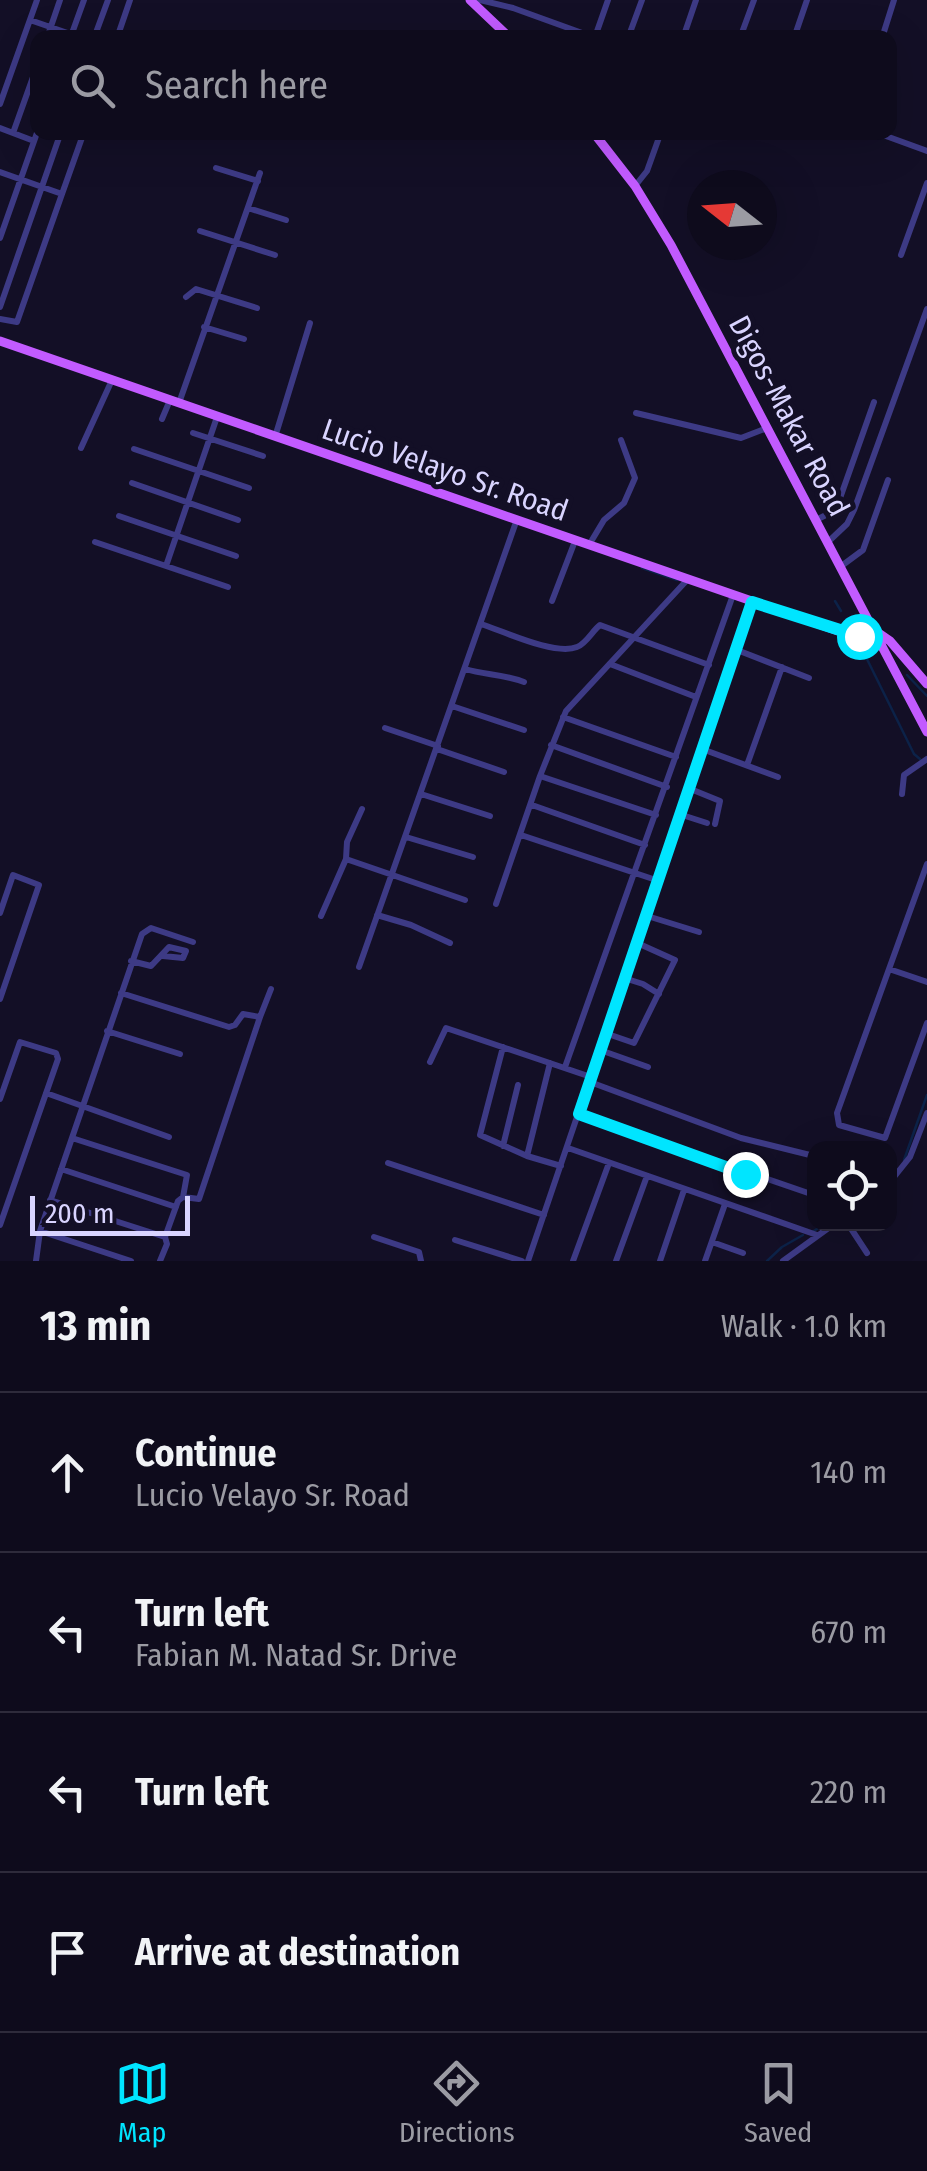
<!DOCTYPE html>
<meta charset="utf-8">
<style>
:root{--surface:#0e0b1c;--page:#1c1929;--text:#f1f3f6;--muted:#9b9ba3;--line:#2e2b3b;--accent:#00e5ff}
body{margin:0;font-family:"Fira Sans Condensed",sans-serif;background:var(--page);color:var(--text)}
.controls{position:absolute;right:30px;bottom:30px;display:grid;overflow:hidden;border-radius:20px;box-shadow:0 10px 40px #0002}
.controls button{width:90px;height:90px;display:grid;place-items:center;padding:0;border:0;border-bottom:2px solid var(--line);background:var(--surface);color:var(--text);font:50px sans-serif}
.compass{position:absolute;left:687px;top:170px;width:90px;height:90px;border-radius:50%;background:var(--surface);box-shadow:0 10px 40px #0002;rotate:287deg}
.scale{position:absolute;left:30px;bottom:25px;width:160px;box-sizing:border-box;padding-left:10px;border:5px solid #d9d4ff;border-top:0;font-size:28px;line-height:35px;white-space:nowrap;color:#d9d4ff;-webkit-text-stroke:8px #130f26;paint-order:stroke}
.stop{position:absolute;width:30px;height:30px;margin:-22px;border:8px solid #00e5ff;border-radius:50%;background:#fff}
.stop.end{background:#00e5ff;border-color:#fff;box-shadow:0 2px 10px #0008}
.list{margin:0;padding:0;list-style:none}
h2{display:flex;justify-content:space-between;align-items:center;height:130px;margin:0;padding:0 40px;font-size:42px}
h2 small{font-size:32px;font-weight:400;color:var(--muted)}
.list li{display:grid;grid-template-columns:65px 1fr auto;gap:30px;align-items:center;box-sizing:border-box;height:160px;padding:0 40px;border-top:2px solid var(--line)}
.list b{display:block;font-size:38px;white-space:nowrap}
.list p{margin:0;font-size:32px;white-space:nowrap;color:var(--muted)}
.list em{font-size:32px;font-style:normal;color:var(--muted)}
.icon{flex:none;width:55px;height:55px;fill:none;stroke:currentColor;stroke-width:2;stroke-linecap:round;stroke-linejoin:round}
.map{position:relative;flex:none;width:927px;height:1261px;overflow:hidden}
.search{position:absolute;background:var(--surface);box-shadow:0 10px 40px #0002;left:30px;right:30px;top:30px;height:110px;display:flex;align-items:center;gap:25px;box-sizing:border-box;padding:0 35px;border-radius:20px;color:var(--muted);font-size:38px}
.sheet{height:770px;background:var(--surface)}
nav{display:flex;justify-content:space-around;align-items:center;box-sizing:border-box;height:140px;border-top:2px solid var(--line);background:var(--surface);font-size:28px;color:var(--muted)}
nav a{display:grid;justify-items:center;gap:5px}
nav .on{color:var(--accent)}
.map>svg:first-child{display:block}
.lines{fill:none;stroke-linecap:round;stroke-linejoin:round}
.stream{stroke:#0c2248;stroke-width:2.5}
.minor{stroke:#3d3a85;stroke-width:6}
.major{stroke:#c25bff;stroke-width:9}
.route{stroke:#00e5ff;stroke-width:12}
.labels{text-anchor:middle;stroke-width:10;stroke-linejoin:round;paint-order:stroke}
.street-label{font-size:30px;fill:#d9d4ff;stroke:#130f26}
</style>
<div class="map">
<svg width="927" height="1261" viewBox="0 0 927 1261">
<rect width="100%" height="100%" fill="#130f26"/>
<g class="lines">
<path class="stream" d="M642 568 677 580
M835 601 841 611
M846 619 853 630
M845 637 859 643 914 754 920 759
M864 649 872 653
M907 675 927 696
M904 1160 927 1095
M812 1232 825 1224
M767 1261 782 1247 803 1235"/>
<path class="minor" d="M480 0 513 8 596 38
M30 20 82 38
M71 36 84 0
M595 37 608 0
M47 38 60 0
M94 38 108 0
M117 38 130 0
M628 38 642 0
M683 38 696 0
M740 38 754 0
M794 38 807 0
M882 38 894 0
M0 104 37 0
M0 128 34 141
M875 132 927 151
M13 133 38 63
M216 168 258 181
M0 172 62 194 84 132
M635 186 647 171 661 132
M248 208 286 220
M200 231 275 255
M0 238 38 130
M901 255 927 183
M186 297 196 289 257 308
M0 307 61 132
M0 319 17 322 62 194
M204 327 244 339
M179 403 260 173
M636 413 741 438 767 428
M162 419 170 400
M193 433 263 456
M275 437 310 323
M81 448 112 380
M134 449 249 488
M132 483 238 520
M119 516 236 556
M816 520 832 512 839 501 874 402
M95 542 228 587
M828 542 847 524 854 510 927 309
M589 545 604 520 624 503 635 478 621 440
M166 566 217 417
M840 567 863 550 888 480
M552 601 575 541
M481 624C503 631 555 656 577 647 586 644 593 630 600 625L709 665
M737 650 809 678
M610 664 696 697
M465 669C485 675 503 674 524 682
M452 706 524 730
M563 717 676 757
M385 728 438 746
M551 745 667 787
M437 749 504 772
M702 749 778 777
M747 765 782 667
M540 776 656 815
M688 788 720 801 715 824
M421 794 490 816
M902 794 904 775 927 759
M532 805 645 845
M679 814 707 823
M521 835 656 880
M406 837 473 857
M346 859 347 842 362 809
M496 904 540 776 566 711 688 579
M0 913 13 875 39 885 0 999
M377 915 411 925 450 943
M644 915 699 932
M321 916 346 859 465 900
M131 961 151 966 169 947 186 951 183 958 163 956
M359 967 516 522
M889 969 927 864
M624 978 643 984 659 994
M927 982 889 969 837 1113 839 1125 885 1138 927 1023
M121 993 229 1027 235 1025 243 1014 260 1017 271 989
M107 1031 180 1054
M605 1033 634 1043 675 960 635 942
M503 1047 480 1135 527 1156 561 1166
M600 1050 648 1067
M430 1062 446 1028 591 1077
M565 1067 733 595
M590 1082 741 1138 814 1156
M46 1093 169 1137
M0 1099 20 1042 56 1053 58 1059 0 1225
M579 1114 814 1195
M72 1138 187 1175 183 1197 178 1201 165 1237
M503 1146 518 1085
M568 1148 817 1235
M527 1156 550 1063
M388 1163 544 1215
M61 1169 176 1207
M890 1182 910 1157 927 1113
M183 1197 199 1199 260 1017
M50 1200 165 1237 167 1244 160 1261
M848 1224 867 1253
M40 1231 131 1261
M374 1237 419 1252 421 1261
M455 1240 522 1261
M712 1242 743 1253
M36 1261 40 1231 142 934 151 928 193 942
M528 1261 752 602
M573 1261 609 1163
M616 1261 647 1176
M660 1261 684 1190
M705 1261 725 1204
M783 1261 834 1224"/>
<path class="major" d="M470 0 510 38
M593 132 635 186 671 245 927 732
M0 341 847 634 859 636 874 631
M877 632 890 641 927 684"/>
</g>
<g class="lines">
<path class="route" d="M745 1174 579 1114 752 602 859 636"/>
</g>
<g class="labels">
<g class="street-label">
<text transform="translate(789 416) rotate(62)" y="10">Digos-Makar Road</text>
<text transform="translate(445 470) rotate(19)" y="10">Lucio Velayo Sr. Road</text>
</g>
</g>
</svg>
<div class="controls">
<button><svg class="icon" aria-label="locate" viewBox="0 0 24 24"><circle cx="12" cy="12" r="6"/><path d="M12 2v4M12 18v4M2 12h4M18 12h4"/></svg></button>
</div>
<svg class="compass" viewBox="-18 -18 36 36"><path d="M0-13l5 13h-10z" fill="#e53935"/><path d="M0 13l5-13h-10z" fill="#9b9ba3"/></svg>
<div class="scale">200 m</div>
<div class="stop" style="left:859px;top:636px"></div>
<div class="stop end" style="left:745px;top:1174px"></div>
<div class="search"><svg class="icon" aria-label="search" viewBox="0 0 24 24"><circle cx="10" cy="10" r="6"/><path d="M15 15l6 6"/></svg>Search here</div>
</div>
<section class="sheet">
<h2>13 min<small>Walk · 1.0 km</small></h2>
<ul class="list">
<li><svg class="icon" aria-label="ahead" viewBox="0 0 24 24"><path d="M12 20V5M6 11l6-6 6 6"/></svg><div><b>Continue</b><p>Lucio Velayo Sr. Road</p></div><em>140 m</em></li>
<li><svg class="icon" aria-label="left" viewBox="0 0 24 24"><path d="M17 20v-9H6M10 6l-5 5 5 5"/></svg><div><b>Turn left</b><p>Fabian M. Natad Sr. Drive</p></div><em>670 m</em></li>
<li><svg class="icon" aria-label="left" viewBox="0 0 24 24"><path d="M17 20v-9H6M10 6l-5 5 5 5"/></svg><div><b>Turn left</b></div><em>220 m</em></li>
<li><svg class="icon" aria-label="arrive" viewBox="0 0 24 24"><path d="M6 21V4h12l-3 4 3 4H6"/></svg><div><b>Arrive at destination</b></div></li>
</ul>
</section>
<nav>
<a class="on"><svg class="icon" aria-label="map" viewBox="0 0 24 24"><path d="M3 6l6-2 6 2 6-2v14l-6 2-6-2-6 2zM9 4v14M15 6v14"/></svg>Map</a>
<a><svg class="icon" aria-label="directions" viewBox="0 0 24 24"><path d="M12 3l9 9-9 9-9-9zM9 14v-3h6M13 9l2 2-2 2"/></svg>Directions</a>
<a><svg class="icon" aria-label="saved" viewBox="0 0 24 24"><path d="M7 4h10v16l-5-4-5 4z"/></svg>Saved</a>
</nav>
